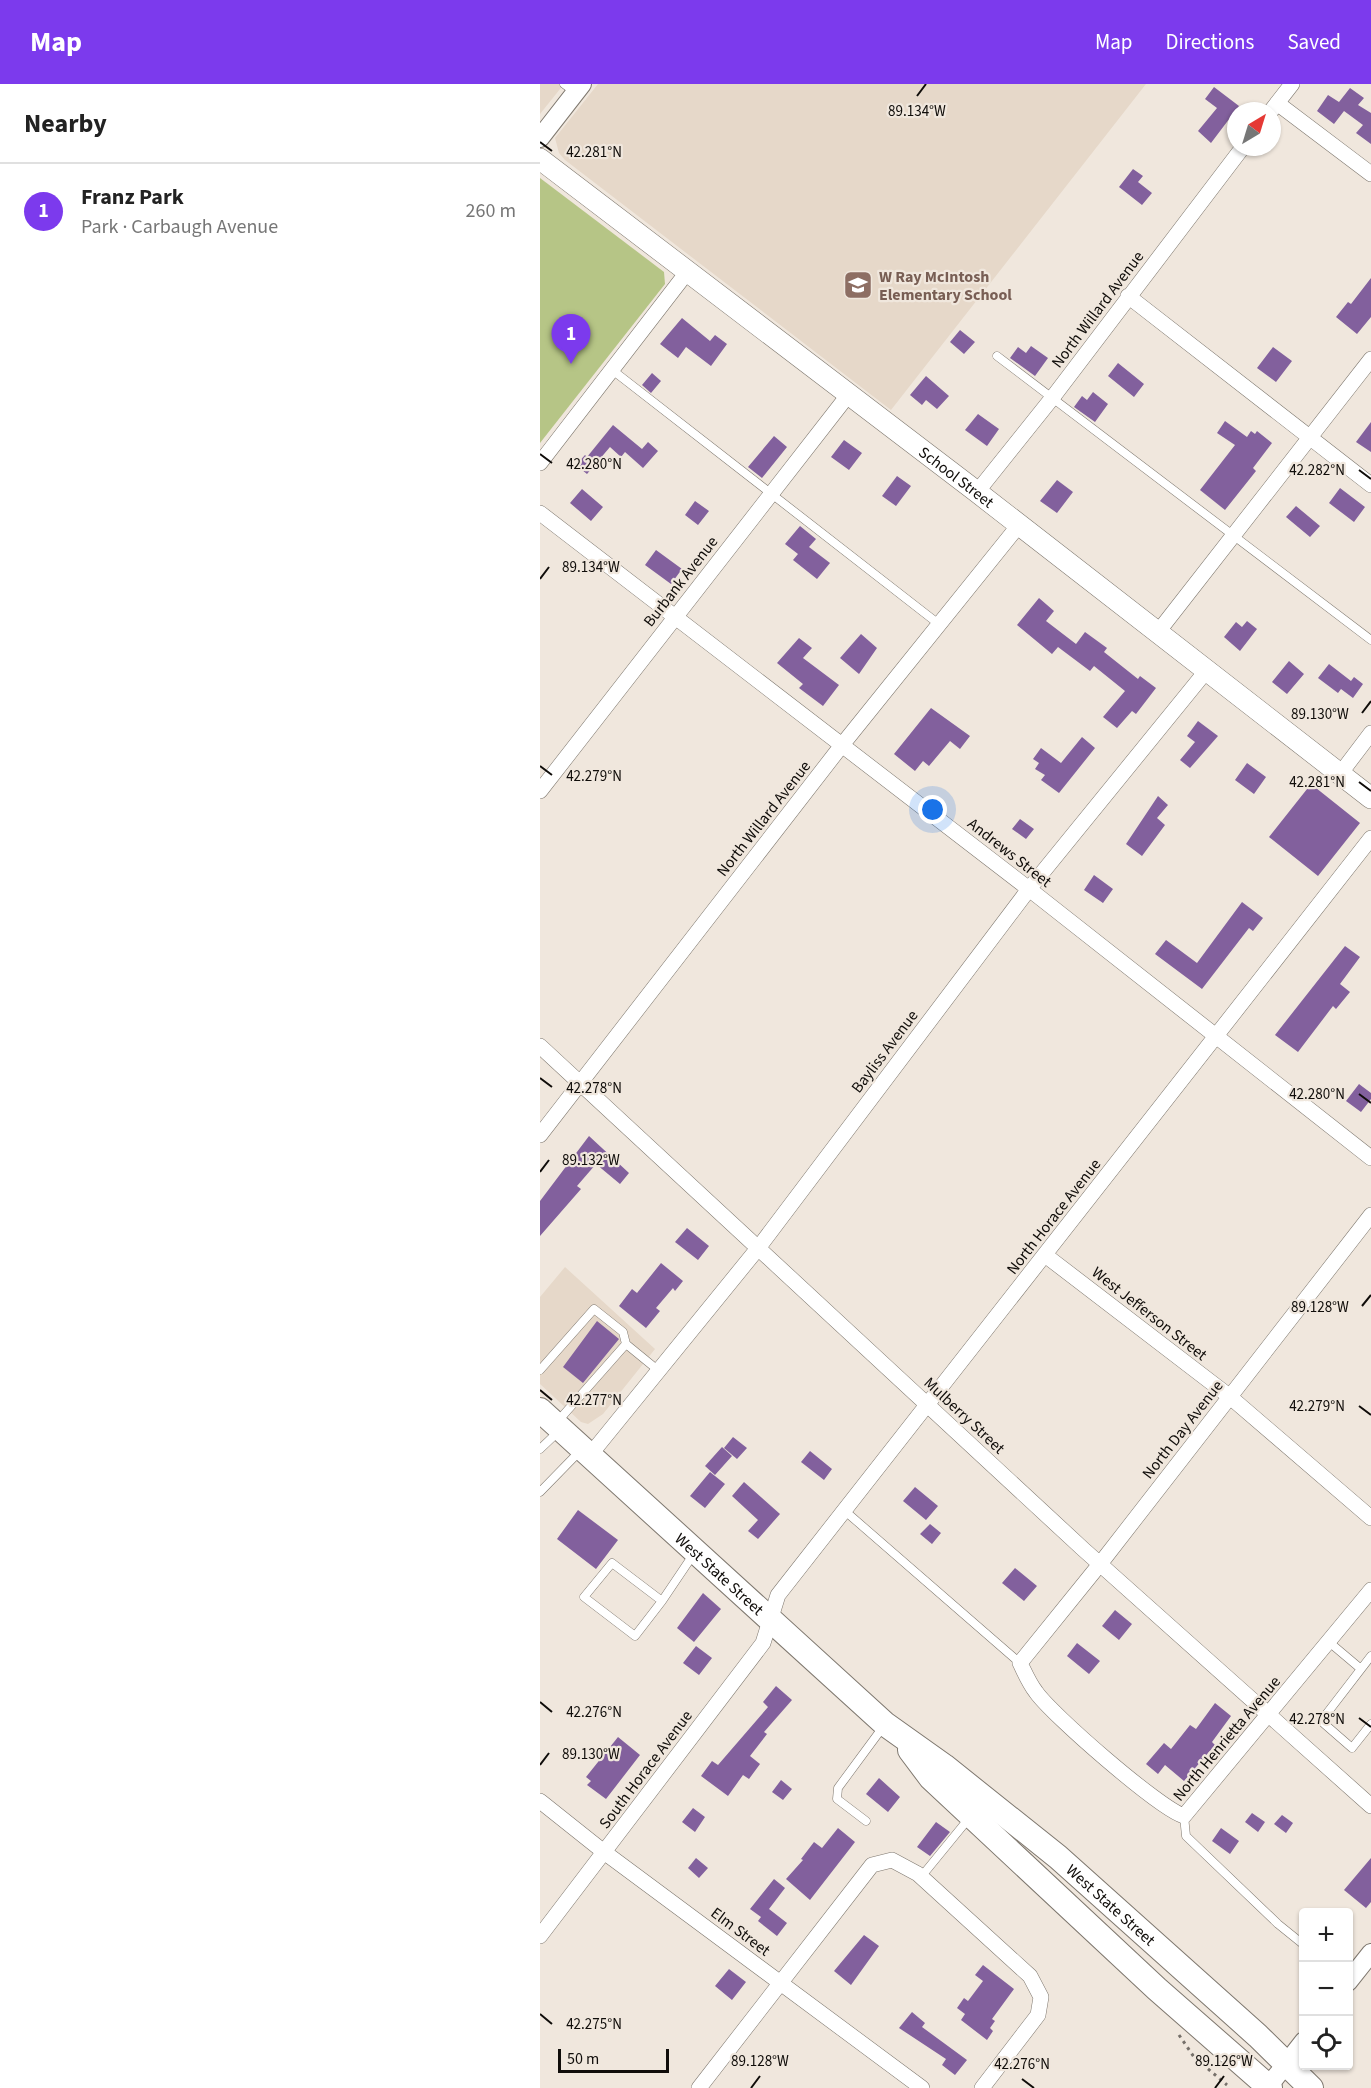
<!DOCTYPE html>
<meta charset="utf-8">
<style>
:root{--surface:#fff;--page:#f2f2f2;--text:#222;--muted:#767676;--line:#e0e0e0;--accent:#7c3aed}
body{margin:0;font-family:"Source Sans 3",sans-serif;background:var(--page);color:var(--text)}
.controls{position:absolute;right:18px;bottom:18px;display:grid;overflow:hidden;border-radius:6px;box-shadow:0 2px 4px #0004}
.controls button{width:54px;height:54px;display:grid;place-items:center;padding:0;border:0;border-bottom:2px solid var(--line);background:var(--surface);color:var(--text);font:30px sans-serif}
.compass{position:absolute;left:687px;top:18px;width:54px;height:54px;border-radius:50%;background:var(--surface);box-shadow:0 2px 4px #0004;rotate:38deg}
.scale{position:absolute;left:18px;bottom:15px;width:111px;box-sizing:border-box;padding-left:6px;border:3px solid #100d0a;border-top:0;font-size:16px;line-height:21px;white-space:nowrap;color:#100d0a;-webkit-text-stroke:4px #f0e7dd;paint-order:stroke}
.you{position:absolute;left:393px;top:726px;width:21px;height:21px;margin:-15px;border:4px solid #fff;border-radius:50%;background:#1a73e8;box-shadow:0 0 0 9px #1a73e833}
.badge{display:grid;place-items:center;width:39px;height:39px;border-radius:50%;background:var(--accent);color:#fff;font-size:20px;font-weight:700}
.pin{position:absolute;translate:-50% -50px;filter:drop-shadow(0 2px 3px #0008)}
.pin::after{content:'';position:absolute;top:32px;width:21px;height:18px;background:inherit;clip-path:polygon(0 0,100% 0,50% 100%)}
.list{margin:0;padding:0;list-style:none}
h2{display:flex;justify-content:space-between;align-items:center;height:78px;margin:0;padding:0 24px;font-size:26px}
h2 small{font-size:20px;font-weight:400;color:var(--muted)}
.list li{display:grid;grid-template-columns:39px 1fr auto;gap:18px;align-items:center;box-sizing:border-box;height:96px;padding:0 24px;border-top:2px solid var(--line)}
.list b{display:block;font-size:22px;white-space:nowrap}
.list p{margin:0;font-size:20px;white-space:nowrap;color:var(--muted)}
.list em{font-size:20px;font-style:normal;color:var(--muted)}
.icon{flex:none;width:33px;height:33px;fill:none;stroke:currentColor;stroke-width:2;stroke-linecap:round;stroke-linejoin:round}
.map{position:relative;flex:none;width:831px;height:2004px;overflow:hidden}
header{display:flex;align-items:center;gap:36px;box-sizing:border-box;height:84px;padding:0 30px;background:var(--accent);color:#fff}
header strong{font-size:28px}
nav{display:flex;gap:33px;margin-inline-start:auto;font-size:21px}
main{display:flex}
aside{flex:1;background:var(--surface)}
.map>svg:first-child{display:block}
.built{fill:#e6d8c9}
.green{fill:#b6c586}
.building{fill:#82609d}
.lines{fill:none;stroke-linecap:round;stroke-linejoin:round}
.service-casing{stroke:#7e776e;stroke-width:9}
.minor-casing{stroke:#7e776e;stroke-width:16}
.tertiary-casing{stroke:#7e776e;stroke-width:20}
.secondary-casing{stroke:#7e776e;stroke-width:22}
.primary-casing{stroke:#7e776e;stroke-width:26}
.path{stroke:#76706a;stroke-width:3;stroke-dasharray:3 4.5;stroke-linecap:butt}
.service{stroke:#fff;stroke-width:8}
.minor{stroke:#fff;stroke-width:15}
.tertiary{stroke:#fff;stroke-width:18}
.secondary{stroke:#fff;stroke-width:21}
.primary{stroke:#fff;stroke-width:24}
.ticks{fill:none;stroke:#100d0a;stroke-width:2}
.labels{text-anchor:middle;stroke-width:4.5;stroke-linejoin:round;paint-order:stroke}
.education-label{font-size:16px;font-weight:bold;fill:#785e54;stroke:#f0e7dd;text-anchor:start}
.street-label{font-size:16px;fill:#100d0a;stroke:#f0e7dd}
.ticks-label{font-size:15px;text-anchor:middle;fill:#100d0a;stroke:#f0e7dd;stroke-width:4.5;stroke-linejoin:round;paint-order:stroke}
</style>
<header>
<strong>Map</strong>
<nav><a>Map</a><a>Directions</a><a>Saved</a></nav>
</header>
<main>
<aside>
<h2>Nearby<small></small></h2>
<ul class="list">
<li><span class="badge">1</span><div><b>Franz Park</b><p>Park · Carbaugh Avenue</p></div><em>260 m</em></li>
</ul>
</aside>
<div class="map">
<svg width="831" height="2004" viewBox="0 0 831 2004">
<rect width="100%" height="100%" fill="#f0e7dd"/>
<path class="built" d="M0 0H24L0 30Z
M58 0H606L351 326 25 76 19 69 15 54Z
M25 1183 115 1265 63 1330 48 1340 41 1338 0 1300V1213Z"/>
<path class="green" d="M0 94 124 188 125 200 0 359Z"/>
<path class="building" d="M674 3 699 22 671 59 658 47 677 24 665 15Z
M810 4 824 14 818 21 831 29V60L816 49 823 41 804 27 794 40 777 27 788 11 799 18Z
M593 85 603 92 598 98 612 109 602 121 579 103Z
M831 194V233L817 250 796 233 808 218 811 220Z
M142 234 170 257 175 251 187 260 171 282 146 263 138 274 120 260Z
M420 246 435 258 424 270 410 258Z
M491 262 508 274 495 292 470 274 478 263 486 269Z
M733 263 752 277 736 298 717 284Z
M578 279 604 300 594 313 568 292Z
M112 289 121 297 111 309 102 301Z
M386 292 409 312 397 325 386 316 382 321 370 311Z
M553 308 568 320 555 338 534 323 542 312 547 316Z
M438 330 459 345 447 362 425 346Z
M685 337 707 353 711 347 715 350 717 347 732 359 713 384 716 387 685 426 660 406 695 361 677 349Z
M831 338V368L816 358Z
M73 341 102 365 108 358 118 367 103 384 85 368 81 373 70 363 47 390 36 381 45 371 47 373Z
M234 352 247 363 222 394 208 383Z
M304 356 322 369 309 386 291 373Z
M357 392 371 402 356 422 342 412Z
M517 396 533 408 517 429 500 417Z
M800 404 825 423 814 438 789 419Z
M42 405 63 423 51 437 30 419Z
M155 417 169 427 158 441 145 431Z
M756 422 780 442 770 453 746 433Z
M260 442 276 455 269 463 290 479 277 495 253 476 258 470 245 460Z
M116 466 142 485 131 500 105 481Z
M499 514 514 527 506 537 536 560 545 548 567 564 564 568 598 595 600 592 616 604 596 630 592 627 577 644 563 633 585 607 554 582 550 587 518 563 512 570 477 541Z
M707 537 717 545 700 567 684 553 696 538 702 543Z
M321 550 337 564 319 590 300 574Z
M259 554 272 564 263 574 299 601 283 622 259 604 263 600 237 579Z
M749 577 764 590 747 610 732 598Z
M789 580 811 597 814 593 823 600 813 614 801 605 798 609 778 594Z
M391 624 430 652 420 665 410 657 389 682 383 677 375 687 354 670Z
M658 637 678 652 650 684 640 676 655 658 647 652Z
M542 653 555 664 519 709 501 696 505 691 495 685 499 679 493 675 501 664 521 679Z
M707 679 726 693 714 710 695 696Z
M771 700 820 739 778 792 729 753Z
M618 712 628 721 617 734 625 741 602 772 586 760Z
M480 735 494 745 486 755 472 745Z
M554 791 573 805 563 819 544 806Z
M702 818 723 834 713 847 709 844 662 905 615 870 626 856 657 879Z
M805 862 820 873 800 900 810 908 796 925 793 922 758 968 735 951Z
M819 1000 831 1009V1015L821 1028 806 1017Z
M49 1052 89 1089 80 1100 56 1080 37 1102 41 1105 0 1152V1117Z
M147 1144 169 1162 158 1176 135 1158Z
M121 1179 143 1197 135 1207 133 1204 116 1224 120 1227 106 1244 79 1222 92 1205 97 1209Z
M57 1237 79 1255 43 1299 23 1283Z
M193 1353 207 1364 197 1375 184 1364Z
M182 1363 192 1372 175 1391 165 1382Z
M270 1367 292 1385 284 1396 261 1378Z
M170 1388 185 1400 165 1424 150 1412Z
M204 1398 240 1430 218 1455 208 1447 218 1436 192 1412Z
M375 1403 398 1422 386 1436 363 1417Z
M38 1426 78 1456 56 1485 17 1455Z
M390 1440 401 1449 392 1460 380 1450Z
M475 1484 497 1502 484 1517 462 1499Z
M163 1509 181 1525 154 1558 137 1544Z
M575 1526 592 1540 579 1556 562 1542Z
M537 1559 560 1577 549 1590 527 1572Z
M156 1562 172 1574 159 1591 143 1579Z
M236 1602 252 1616 224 1648 227 1650 210 1672 220 1680 209 1695 203 1691 188 1712 161 1692 172 1677 178 1681 228 1623 223 1618Z
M675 1619 691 1632 672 1658 675 1661 644 1697 625 1681 618 1690 606 1680 624 1659 631 1665 650 1641 656 1645Z
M78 1653 100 1671 66 1715 47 1701 51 1697 46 1693Z
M339 1694 360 1713 348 1728 326 1710Z
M241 1696 252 1705 243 1716 232 1708Z
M153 1724 165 1733 155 1748 142 1738Z
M712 1729 725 1738 718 1748 705 1738Z
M742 1731 753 1739 746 1749 734 1740Z
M396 1738 410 1748 390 1772 377 1763Z
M298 1744 315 1758 270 1816 246 1795 263 1776 261 1775 274 1758 282 1764Z
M681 1744 699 1757 690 1770 672 1757Z
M156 1774 168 1784 159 1794 148 1784Z
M831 1774V1818L826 1824 804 1806Z
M234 1795 245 1804 229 1825 247 1839 237 1852 218 1837 221 1833 210 1825Z
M324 1851 339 1862 311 1901 294 1887Z
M443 1881 474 1905 452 1935 455 1937 450 1944 453 1947 447 1956 421 1936 425 1930 417 1924 424 1914 428 1917 443 1897 435 1891Z
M189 1885 206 1898 192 1916 175 1902Z
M372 1928 385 1939 382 1943 427 1976 415 1991 402 1981 406 1975 359 1944Z"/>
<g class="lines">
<g class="service-casing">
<path id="service" d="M24 0 35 8
M457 272 831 556
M71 285 400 541
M0 1286 54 1225 83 1248 86 1260
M18 1337 86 1260 119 1287
M0 1365 18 1348
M0 1408 41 1366
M305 1427 480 1579
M122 1517 95 1552 44 1513 72 1479 122 1517 153 1471
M789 1558 821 1585
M831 1572 781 1637 812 1664 831 1640
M644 1732 646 1752 738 1840 764 1861
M326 1737 297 1715 298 1704 343 1643
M381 1793 430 1733"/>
</g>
<g class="minor-casing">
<path id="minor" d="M737 19 831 90
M731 27 752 0
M588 212 831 401
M0 379 148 187
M437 408 513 313 703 63
M0 429 489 805 831 1074
M618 548 831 275
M800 690 831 649
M0 707 309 310
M0 962 543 1465 831 1722
M0 1051 302 661 479 441
M831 1131 560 1480 480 1579C485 1589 489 1599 496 1608 511 1630 620 1725 644 1732L831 1506
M505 1171 689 1312 831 1434
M50 1371 219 1163 489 805 667 586
M0 1717 64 1768 382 2004
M0 1852 223 1559 238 1511 831 754
M159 2004 332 1781 352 1776 378 1790 490 1892 501 1913 498 1931 442 2004"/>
</g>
<g class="tertiary-casing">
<path id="tertiary" d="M0 54 42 0
M808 1898 831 1869
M727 2004 764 1957"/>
</g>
<g class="secondary-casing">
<g id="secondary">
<path id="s1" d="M0 75 437 408 831 714"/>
</g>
</g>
<g class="primary-casing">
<g id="primary">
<path id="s2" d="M0 1326 345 1640 404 1682 518 1773 718 1952 771 2004"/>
<path d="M370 1666 391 1694 617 1905 730 2004"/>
</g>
</g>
<path class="path" d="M639 1951 654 1973 687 2001"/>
<use href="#service" class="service"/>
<use href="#minor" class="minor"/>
<use href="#tertiary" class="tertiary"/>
<use href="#secondary" class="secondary"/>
<use href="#primary" class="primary"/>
</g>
<path class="ticks" d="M377 12 386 0M0 58 12 67M0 370 12 379M819 386 831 395M0 495 9 483M822 629 831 617M0 682 12 691M819 698 831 707M0 994 12 1003M819 1010 831 1019M0 1088 9 1076M822 1222 831 1211M0 1306 12 1316M819 1322 831 1331M0 1618 12 1628M819 1634 831 1643M0 1681 9 1669M0 1930 12 1940M482 1995 494 2004M211 2004 220 1992M675 2004 684 1992"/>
<defs>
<g id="school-square" transform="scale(1.5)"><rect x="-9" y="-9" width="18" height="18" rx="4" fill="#8d6e63" stroke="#f0e7dd"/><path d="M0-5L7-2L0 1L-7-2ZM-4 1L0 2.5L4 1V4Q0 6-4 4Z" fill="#fff"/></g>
</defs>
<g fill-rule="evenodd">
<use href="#school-square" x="318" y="201"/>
</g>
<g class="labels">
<g class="education-label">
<text x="339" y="198">W Ray McIntosh<tspan x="339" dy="18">Elementary School</tspan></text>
</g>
<g class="street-label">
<text transform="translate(557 225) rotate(-53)" y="6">North Willard Avenue</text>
<text dy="6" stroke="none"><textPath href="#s1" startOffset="524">School Street</textPath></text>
<text transform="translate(140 497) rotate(-52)" y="6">Burbank Avenue</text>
<text transform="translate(223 734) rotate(-52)" y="6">North Willard Avenue</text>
<text transform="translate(470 768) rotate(38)" y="6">Andrews Street</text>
<text transform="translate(344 967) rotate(-53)" y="6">Bayliss Avenue</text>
<text transform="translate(513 1132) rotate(-52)" y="6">North Horace Avenue</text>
<text transform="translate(610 1229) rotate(38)" y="6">West Jefferson Street</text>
<text transform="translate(425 1331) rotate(43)" y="6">Mulberry Street</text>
<text transform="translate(642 1345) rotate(-52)" y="6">North Day Avenue</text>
<text dy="6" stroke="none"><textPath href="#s2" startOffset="243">West State Street</textPath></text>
<text transform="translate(686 1654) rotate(-50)" y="6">North Henrietta Avenue</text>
<text transform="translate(105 1685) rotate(-53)" y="6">South Horace Avenue</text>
<text dy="6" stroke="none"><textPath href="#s2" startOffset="756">West State Street</textPath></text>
<text transform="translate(201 1847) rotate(37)" y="6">Elm Street</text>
</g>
</g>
<g class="ticks-label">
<text x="377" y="32">89.134°W</text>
<text x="54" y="73">42.281°N</text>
<text x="54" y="385">42.280°N</text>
<text x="777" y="391">42.282°N</text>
<text x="51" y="488">89.134°W</text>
<text x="780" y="635">89.130°W</text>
<text x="54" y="697">42.279°N</text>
<text x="777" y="703">42.281°N</text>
<text x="54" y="1009">42.278°N</text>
<text x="777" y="1015">42.280°N</text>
<text x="51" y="1081">89.132°W</text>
<text x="780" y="1228">89.128°W</text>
<text x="54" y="1321">42.277°N</text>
<text x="777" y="1327">42.279°N</text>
<text x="54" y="1633">42.276°N</text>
<text x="777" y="1640">42.278°N</text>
<text x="51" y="1675">89.130°W</text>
<text x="54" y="1945">42.275°N</text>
<text x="220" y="1982">89.128°W</text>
<text x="684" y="1982">89.126°W</text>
<text x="482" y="1985">42.276°N</text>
</g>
</svg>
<div class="controls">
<button>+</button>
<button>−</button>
<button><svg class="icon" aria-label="locate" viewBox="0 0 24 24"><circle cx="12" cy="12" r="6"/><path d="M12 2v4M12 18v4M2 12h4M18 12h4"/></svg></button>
</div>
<svg class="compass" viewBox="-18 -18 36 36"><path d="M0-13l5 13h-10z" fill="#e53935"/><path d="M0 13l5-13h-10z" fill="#767676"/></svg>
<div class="scale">50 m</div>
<div class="you"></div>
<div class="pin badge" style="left:31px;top:280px">1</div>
</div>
</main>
